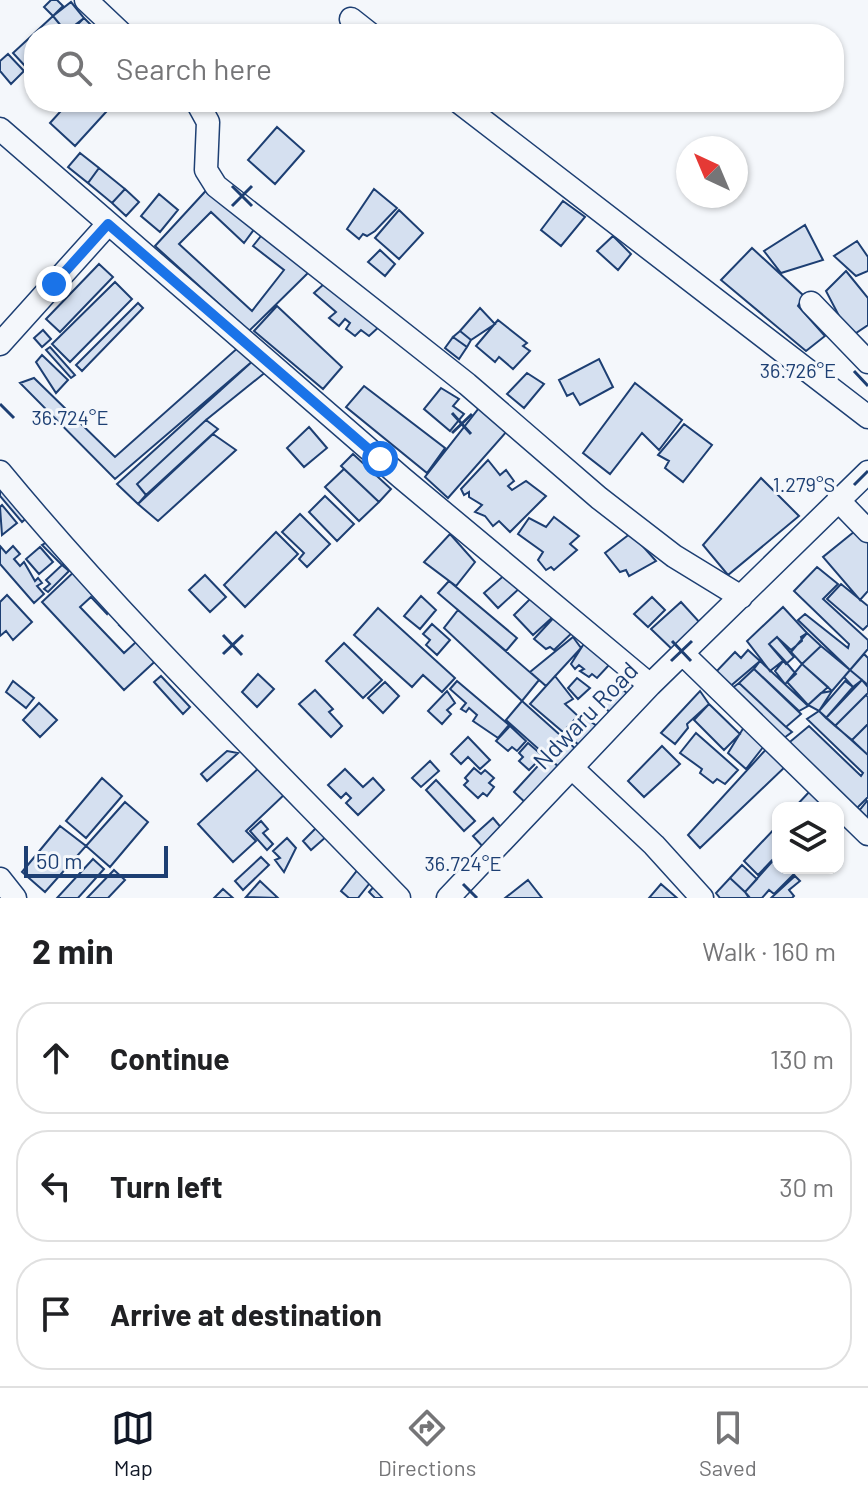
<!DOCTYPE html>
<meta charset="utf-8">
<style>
:root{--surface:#fff;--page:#f6f6f6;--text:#202124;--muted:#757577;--line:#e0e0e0;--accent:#111827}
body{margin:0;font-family:Barlow,sans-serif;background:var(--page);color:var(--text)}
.controls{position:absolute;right:24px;bottom:24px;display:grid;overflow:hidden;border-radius:16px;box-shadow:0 2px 6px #0004}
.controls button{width:72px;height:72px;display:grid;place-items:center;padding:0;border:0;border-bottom:2px solid var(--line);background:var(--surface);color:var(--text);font:40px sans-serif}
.compass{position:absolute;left:676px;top:136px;width:72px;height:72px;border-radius:50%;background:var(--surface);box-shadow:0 2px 6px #0004;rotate:316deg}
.scale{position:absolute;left:24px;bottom:20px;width:144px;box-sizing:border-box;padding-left:8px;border:4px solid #1d3f73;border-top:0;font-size:22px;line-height:28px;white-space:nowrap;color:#1d3f73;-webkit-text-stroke:6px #f4f7fb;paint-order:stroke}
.stop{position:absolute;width:24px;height:24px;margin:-18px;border:6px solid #1a73e8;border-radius:50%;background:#fff}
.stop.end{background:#1a73e8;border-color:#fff;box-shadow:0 2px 8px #0008}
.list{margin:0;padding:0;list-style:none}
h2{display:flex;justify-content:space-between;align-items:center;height:104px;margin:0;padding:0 32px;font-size:34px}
h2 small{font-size:26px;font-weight:400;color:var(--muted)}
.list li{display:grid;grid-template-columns:52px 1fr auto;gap:24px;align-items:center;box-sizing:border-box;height:112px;margin:0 16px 16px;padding:0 16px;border:2px solid var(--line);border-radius:32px}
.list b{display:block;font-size:30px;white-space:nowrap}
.list em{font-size:26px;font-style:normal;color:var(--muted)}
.icon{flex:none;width:44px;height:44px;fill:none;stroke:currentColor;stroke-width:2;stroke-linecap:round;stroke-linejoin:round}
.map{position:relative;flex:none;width:868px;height:898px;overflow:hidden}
.search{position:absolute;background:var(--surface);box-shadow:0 2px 6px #0004;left:24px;right:24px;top:24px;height:88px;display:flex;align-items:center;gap:20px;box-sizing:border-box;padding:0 28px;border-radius:32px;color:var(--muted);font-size:30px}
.sheet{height:488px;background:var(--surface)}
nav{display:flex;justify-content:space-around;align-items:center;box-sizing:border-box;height:112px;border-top:2px solid var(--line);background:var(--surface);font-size:22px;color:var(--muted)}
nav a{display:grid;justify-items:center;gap:4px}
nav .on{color:var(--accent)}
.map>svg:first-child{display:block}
.building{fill:#d5e0f0;stroke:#1d3f73;stroke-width:2}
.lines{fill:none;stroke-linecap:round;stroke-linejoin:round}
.minor-casing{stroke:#1d3f73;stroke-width:25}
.minor{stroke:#f4f7fb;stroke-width:22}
.route{stroke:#1a73e8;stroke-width:10}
.ticks{fill:none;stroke:#1d3f73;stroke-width:3}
.labels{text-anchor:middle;stroke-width:6;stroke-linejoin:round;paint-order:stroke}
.street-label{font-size:24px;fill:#1d3f73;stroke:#f4f7fb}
.ticks-label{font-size:20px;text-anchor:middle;fill:#1d3f73;stroke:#f4f7fb;stroke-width:6;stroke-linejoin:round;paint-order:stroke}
</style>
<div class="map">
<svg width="868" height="898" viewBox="0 0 868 898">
<rect width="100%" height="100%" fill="#f4f7fb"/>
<path class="building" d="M51 0H57L63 6 53 16 44 7Z
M71 2 84 18 66 32 53 16Z
M53 16 66 32 34 34V60L26 67 13 53Z
M84 18 100 34H68Z
M8 54 24 71 11 84 0 71V61Z
M69 102H95L106 112 75 146 50 123Z
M277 127 304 151 275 184 248 160Z
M80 153 99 168 88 183 68 167Z
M99 168 125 189 112 203 88 183Z
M213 183 258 224 244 243 211 212 179 244 252 311 284 270 253 246 265 231 312 269 249 331 155 246Z
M125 189 139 202 126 216 112 203Z
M374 189 397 208 375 231 367 236 363 234 359 239 347 229Z
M159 194 178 210 160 232 141 216Z
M563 201 585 217 561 246 541 230Z
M399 210 423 233 399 259 375 238Z
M805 225 823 260 781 273 764 251Z
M613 236 631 254 618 270 597 251Z
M857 241 868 257V271L856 276 834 256Z
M752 248 804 296 798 306 825 336 806 351 721 280Z
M380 250 395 264 385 276 368 262Z
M99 264 113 277 60 332 46 319Z
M846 271 868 298V325L850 337 826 291Z
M115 282 132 299 70 362 52 344Z
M325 283 381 325 369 336 361 330 355 336 346 329 350 323 345 319 339 326 329 318 336 312 314 293Z
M138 303 143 308 82 371 76 365Z
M277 306 342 367 323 389 254 331Z
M480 308 495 324 471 340 460 331Z
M498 320 527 343 523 346 530 351 513 369 499 357 495 362 476 346Z
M43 330 51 339 42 347 34 338Z
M460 331 471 340 467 347 453 337Z
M453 337 467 347 459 359 445 348Z
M241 345 255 359 115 479 20 383 34 378 115 457Z
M50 347 75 375 71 378 46 350Z
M42 355 68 380 56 393 36 362Z
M255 359 267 371 206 420 137 484 146 495 138 504 117 484Z
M599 359 613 387 580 405 573 393 567 396 559 380Z
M527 373 544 384 524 408 507 394Z
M635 383 682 420 659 450 642 433 610 474 583 453Z
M364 386 445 448 427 473 346 407Z
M441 388 459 399 453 406 464 414 450 431 424 409Z
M479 408 508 430 448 498 425 477Z
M206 420 218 429 146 495 137 484Z
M684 424 712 445 683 482 665 468 669 461 658 455Z
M309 427 327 448 304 467 287 448Z
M213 434 236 450 158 521 138 504Z
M353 454 391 489 379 502 341 466Z
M488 460 500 475 506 470 514 481 508 486 512 490 526 481 546 496 510 532 499 521 493 526 485 516 475 512 482 505 469 497V492L464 495 461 489Z
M344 469 379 502 359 521 325 487Z
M761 478 799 516 728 575 703 545Z
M0 480 30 515 22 522 0 496Z
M325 496 354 524 337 541 309 512Z
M2 505 17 523 2 535 0 507Z
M300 514 330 544 307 567 299 559 304 553 282 532Z
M554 517 579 536 570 544 577 550 554 570 551 567 546 570 538 560 543 552 518 534 529 518 546 527Z
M855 531 868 543V591L860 600 823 557Z
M276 532 298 554 245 607 224 585Z
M631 533 656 561 629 576 626 570 620 572 605 553Z
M450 534 475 562 456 586 424 562Z
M51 540 72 560 62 565 42 545Z
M0 546 6 553 13 546 20 554 14 559 20 566 24 562 35 581 38 578 42 583 37 586 44 594 34 603 0 564Z
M40 547 53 562 39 574 26 559Z
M62 565 69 571 48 592 44 589 50 584 46 580Z
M79 567 109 610 107 614 91 597 80 607 124 653 136 642 119 625 128 617 163 654 124 690 42 602Z
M817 567 838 584 823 599 868 640V649L850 670 798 620 805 614 848 648 849 644 794 591Z
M508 572 522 586 498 608 484 593Z
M205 575 226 597 210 612 189 590Z
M449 581 517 638 506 651 438 593Z
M841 584 868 606V625L863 630 827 599Z
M7 595 32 622 13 640 6 631 0 636V602Z
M421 596 436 610 420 629 404 616Z
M533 596 555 615 533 635 514 615Z
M652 597 665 610 648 627 634 614Z
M681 602 702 625 676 653 651 629Z
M783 607 807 633 801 637 802 641 791 650 777 637 769 644 784 660 770 671 747 641Z
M378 608 455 678 442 692 423 675 412 687 354 635Z
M458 610 539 680 522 701 444 628Z
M558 613 575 630 554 650 550 647 546 649 534 639Z
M432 624 450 640 437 655 426 645 430 640 423 634Z
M807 633 821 646 802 664 791 652Z
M573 637 581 648 546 686 530 672Z
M777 637 794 657 786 664 769 644Z
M585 642 609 665 597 678 592 674 589 677 580 671 584 669 579 665 575 669 571 664Z
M344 643 382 680 363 698 326 661Z
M821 646 850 670 832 691 802 664Z
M748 650 760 661 727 689 714 674 735 652 741 658Z
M864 654 868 658V685L850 670Z
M784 660 796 674 785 684 775 671Z
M760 661 805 703 808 706 799 711 754 669Z
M802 664 828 687 808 705 787 682Z
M754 669 801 714 786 727 739 683Z
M850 670 862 680 853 687 844 677Z
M258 674 274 689 257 707 242 692Z
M161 676 190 707 183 714 154 682Z
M555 676 573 699 565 704 578 716 563 732 530 704Z
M577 678 590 688 578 699 568 688Z
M862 680 868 687V693L835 726 826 718Z
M13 681 34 698 26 708 6 692Z
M457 681 509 725 498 738 473 721 477 715 469 708 466 712 461 709 466 703 450 689Z
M845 681 853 687 826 718 819 711Z
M385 682 399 696 383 713 368 698Z
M615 682 632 698 613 716 600 702Z
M739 683 786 727 792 732 780 741 727 692Z
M315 690 333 709 329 712 342 726 331 737 299 704Z
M447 691 455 703 447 710 451 714 442 724 428 711Z
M700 691 709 704 687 724 688 728 675 744 661 733Z
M832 691 819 711 808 705 821 693Z
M866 695 868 697V724L852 740 835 726Z
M522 701 578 751 561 769 506 720Z
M39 703 57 720 40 737 23 720Z
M709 704 740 734 724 750 694 720Z
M819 711 868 755V797L854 811 785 746 809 726 861 776 863 773 807 719Z
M580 714 601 729 584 749 563 732Z
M868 724V755L852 740Z
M510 726 526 741 517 751 512 747 508 751 496 741Z
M744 727 764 746 746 769 728 753Z
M696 733 738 770 725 784 717 779 713 783 700 773 702 769 680 753Z
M468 737 490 760 480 769 468 757 461 764 451 754Z
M528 743 543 756 529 770 519 761 523 757 519 753Z
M770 745 788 764 700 848 688 835Z
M662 746 680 764 644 797 628 781Z
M227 751 238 753 207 781 201 774Z
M547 756 561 769 528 805 514 792Z
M430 761 439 771 421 787 412 778Z
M261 766 286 793 246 831 256 841 233 862 198 824Z
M474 768 481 774 485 770 494 778 489 783 494 787 487 796 483 793 478 798 464 785 468 781 465 778Z
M345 769 363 787 373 778 384 790 358 815 346 803 351 798 346 793 341 798 328 785Z
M102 778 122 796 86 838 66 821Z
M436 780 475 821 464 831 426 790Z
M811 790 825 804 821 808H794Z
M867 801 868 802V820L859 811Z
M125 802 148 822 110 867 86 846Z
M493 818 504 831 485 849 473 836Z
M261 821 268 829 263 833 273 844 267 850 250 831Z
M778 825V854L758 875 744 861Z
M60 826 86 846 45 892 22 872Z
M318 826 327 836 311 850 303 841Z
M287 838 296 848 284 872 275 860 280 858 273 851Z
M778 855V868H800L774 894 769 890 762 898H750L745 892Z
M261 857 269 865 243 890 235 881Z
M93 859 104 869 78 898H57Z
M742 865 757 879 745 892 730 878Z
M359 868 373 879 358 898H349L341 891Z
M114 870 125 880 108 898H87Z
M795 876 800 881 789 890 794 896 792 898H771Z
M730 878 745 892 749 898H720L716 893Z
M528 880 542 898H505Z
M260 881 278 898 246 897Z
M378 882 393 898H375L369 892Z
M661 884 677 898H649Z
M223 889 233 898H214Z"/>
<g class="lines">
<g class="minor-casing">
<path id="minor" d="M86 0 122 34
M351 19 370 34
M197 102 208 122 206 170 216 186 467 384 599 498 674 556 741 597
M459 102 868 417
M0 129 402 478 650 685
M811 303 868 362
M0 344 108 224
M0 472C124 622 264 758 399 898
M838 500 868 531
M683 654 868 834
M572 768 654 845 702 898
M0 879 15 898
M448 898 650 685 868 472"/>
</g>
<use href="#minor" class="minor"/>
</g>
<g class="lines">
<path class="route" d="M54 284 108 224 380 459"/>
</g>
<path class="ticks" d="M232 186 252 206M232 206 252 186M854 371 868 386M0 404 14 418M452 413 471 434M452 433 472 414M854 485 868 471M223 635 242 655M672 641 691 661M223 654 243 635M671 661 692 641M463 884 477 898"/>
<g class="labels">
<g class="street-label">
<text transform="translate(586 716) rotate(-46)" y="8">Ndwaru Road</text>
</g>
</g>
<g class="ticks-label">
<text x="798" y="378">36.726°E</text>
<text x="70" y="425">36.724°E</text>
<text x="804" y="492">1.279°S</text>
<text x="463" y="871">36.724°E</text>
</g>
</svg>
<div class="controls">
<button><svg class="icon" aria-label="layers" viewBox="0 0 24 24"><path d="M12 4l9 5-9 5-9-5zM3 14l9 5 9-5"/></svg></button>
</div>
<svg class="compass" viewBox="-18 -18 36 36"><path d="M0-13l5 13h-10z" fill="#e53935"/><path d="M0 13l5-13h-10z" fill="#757577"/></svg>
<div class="scale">50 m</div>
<div class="stop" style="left:380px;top:459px"></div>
<div class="stop end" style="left:54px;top:284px"></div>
<div class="search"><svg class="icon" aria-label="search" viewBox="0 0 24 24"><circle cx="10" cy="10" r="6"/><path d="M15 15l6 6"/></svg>Search here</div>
</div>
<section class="sheet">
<h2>2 min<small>Walk · 160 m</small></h2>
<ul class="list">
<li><svg class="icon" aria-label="ahead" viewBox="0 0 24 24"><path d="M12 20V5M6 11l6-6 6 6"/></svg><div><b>Continue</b></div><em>130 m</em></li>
<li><svg class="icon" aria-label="left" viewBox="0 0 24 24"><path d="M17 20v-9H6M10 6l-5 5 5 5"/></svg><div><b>Turn left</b></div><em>30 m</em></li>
<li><svg class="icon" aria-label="arrive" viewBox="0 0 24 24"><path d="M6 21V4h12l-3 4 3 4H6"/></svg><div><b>Arrive at destination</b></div></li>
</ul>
</section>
<nav>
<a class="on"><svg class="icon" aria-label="map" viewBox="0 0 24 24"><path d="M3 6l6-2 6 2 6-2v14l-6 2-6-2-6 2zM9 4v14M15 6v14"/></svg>Map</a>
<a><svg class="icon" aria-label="directions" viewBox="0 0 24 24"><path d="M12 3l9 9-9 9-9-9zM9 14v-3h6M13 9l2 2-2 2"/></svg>Directions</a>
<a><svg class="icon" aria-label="saved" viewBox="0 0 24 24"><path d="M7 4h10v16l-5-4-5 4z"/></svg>Saved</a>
</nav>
